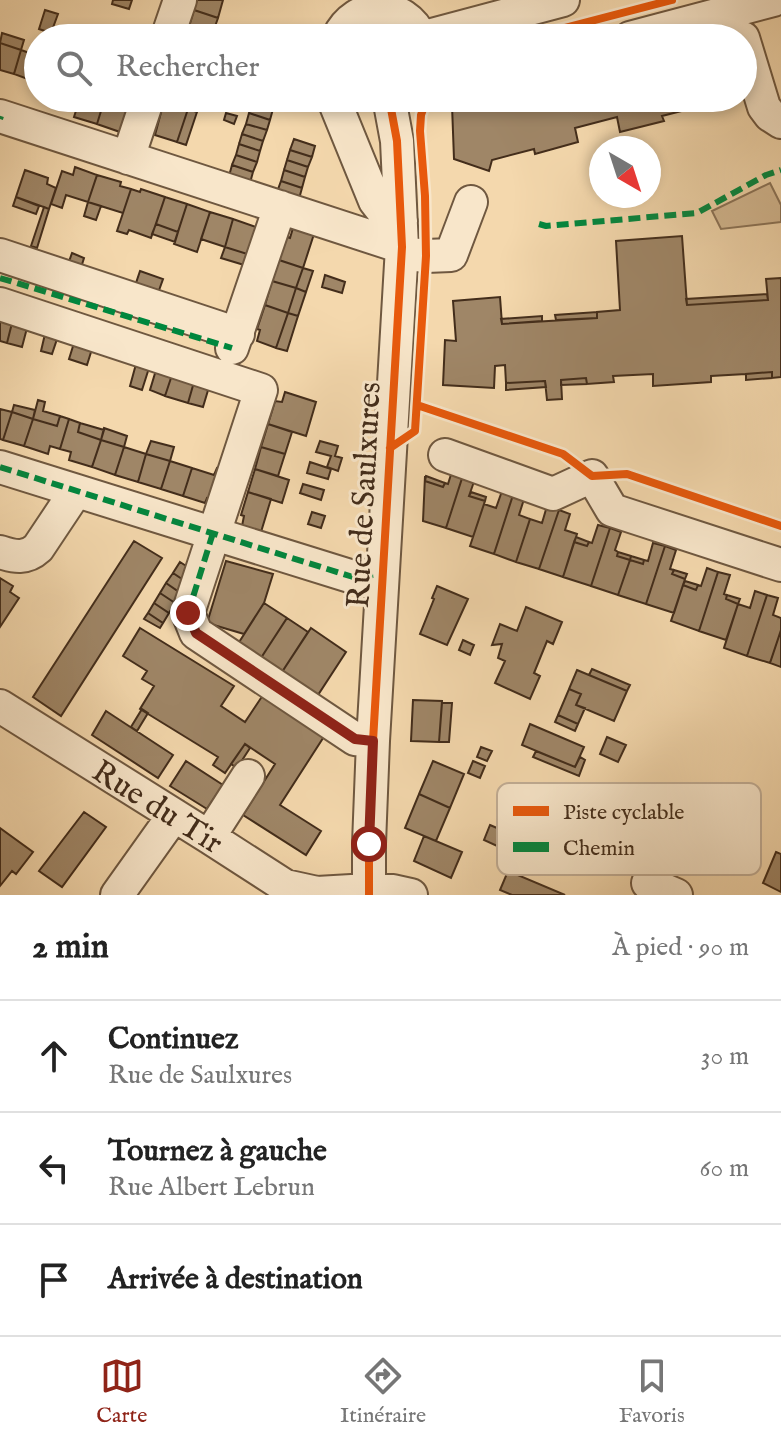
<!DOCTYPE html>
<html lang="fr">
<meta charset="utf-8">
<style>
:root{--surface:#fff;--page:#f6f6f6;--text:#222;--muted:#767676;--line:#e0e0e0;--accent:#8f2418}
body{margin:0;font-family:"IM FELL English",serif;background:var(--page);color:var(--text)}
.compass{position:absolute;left:589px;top:136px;width:72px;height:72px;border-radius:50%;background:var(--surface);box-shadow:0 4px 12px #0003;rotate:141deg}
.stop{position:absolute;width:24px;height:24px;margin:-18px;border:6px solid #8f2418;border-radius:50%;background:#fff}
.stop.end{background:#8f2418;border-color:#fff;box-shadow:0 2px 8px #0008}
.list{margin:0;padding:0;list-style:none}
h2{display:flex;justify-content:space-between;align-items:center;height:104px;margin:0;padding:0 32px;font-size:34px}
h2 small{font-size:26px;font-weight:400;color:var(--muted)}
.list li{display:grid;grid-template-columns:52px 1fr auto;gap:24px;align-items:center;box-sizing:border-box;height:112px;padding:0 32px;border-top:2px solid var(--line)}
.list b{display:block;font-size:30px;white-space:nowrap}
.list p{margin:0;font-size:26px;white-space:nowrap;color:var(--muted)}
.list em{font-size:26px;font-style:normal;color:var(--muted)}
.icon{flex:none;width:44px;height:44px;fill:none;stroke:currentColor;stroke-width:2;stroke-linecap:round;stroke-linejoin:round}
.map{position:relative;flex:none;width:781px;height:895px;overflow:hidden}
.search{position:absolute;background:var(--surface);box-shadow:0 4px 12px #0003;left:24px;right:24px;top:24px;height:88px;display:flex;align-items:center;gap:20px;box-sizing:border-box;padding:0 28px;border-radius:44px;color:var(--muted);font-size:30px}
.sheet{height:440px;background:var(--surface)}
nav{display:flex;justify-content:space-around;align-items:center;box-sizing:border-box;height:112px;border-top:2px solid var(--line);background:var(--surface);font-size:22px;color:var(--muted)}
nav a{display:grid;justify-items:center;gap:4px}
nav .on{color:var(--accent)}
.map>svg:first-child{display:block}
.green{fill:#d6bb94;stroke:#8c7458;stroke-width:2}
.building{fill:#9f8667;stroke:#432d1b;stroke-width:2}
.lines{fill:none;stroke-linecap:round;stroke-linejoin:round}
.minor-casing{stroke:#6f5840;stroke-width:36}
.minor{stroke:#f8e6ca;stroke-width:32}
.quiet{stroke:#00873e;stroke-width:6;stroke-dasharray:12 6;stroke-linecap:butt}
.cycleway-casing{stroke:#f8e6ca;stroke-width:13}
.cycleway{stroke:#e8590c;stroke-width:8}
.route{stroke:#8f2418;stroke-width:10}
.labels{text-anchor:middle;stroke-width:6;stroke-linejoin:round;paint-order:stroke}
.street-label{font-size:32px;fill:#432d1b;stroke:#f8e6ca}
.key{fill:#f8e6ca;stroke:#c2ae96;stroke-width:2}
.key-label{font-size:22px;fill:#432d1b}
</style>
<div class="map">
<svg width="781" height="895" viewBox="0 0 781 895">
<rect width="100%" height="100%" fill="#f4d8ad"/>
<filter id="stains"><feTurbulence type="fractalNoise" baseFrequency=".0025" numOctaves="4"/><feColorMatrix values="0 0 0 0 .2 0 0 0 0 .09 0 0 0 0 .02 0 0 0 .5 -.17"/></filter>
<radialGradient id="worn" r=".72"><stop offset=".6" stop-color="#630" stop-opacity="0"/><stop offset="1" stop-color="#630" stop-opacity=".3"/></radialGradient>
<path class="green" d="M770 183 781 205V222L721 229 712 211Z"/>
<path class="building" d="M113 0H132L129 9 112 4Z
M197 0H223L218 18 194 10Z
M45 10 58 14 51 33 39 29Z
M194 10 218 18 211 38H203L187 33Z
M103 28 113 32 112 38H100Z
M2 33 24 40 21 50 0 43Z
M0 43 21 50 14 74 0 70Z
M21 50 38 56 36 82 14 74Z
M80 98H105L97 124 74 117Z
M105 98 140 108 120 132 97 124Z
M165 98H192L188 109 164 101Z
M192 98H201L197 112 188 109Z
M454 98H490L491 103 513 98H521L522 102 536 98H703L705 105 662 116 664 121 620 132 617 117 575 128 578 142 535 154 534 149 492 160 489 171 454 159 452 105Z
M164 101 188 109 177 142 155 135Z
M253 102 273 109 270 120 249 113Z
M188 109 197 112 186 145 177 142Z
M226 113 237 116 234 124 224 120Z
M249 113 270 120 267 130 246 124Z
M246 124 267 130 263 141 242 134Z
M242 134 263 141 260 151 239 144Z
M294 139 315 146 312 157 290 150Z
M239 144 260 151 257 162 236 155Z
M290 150 312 157 308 167 287 160Z
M236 155 257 162 253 172 232 165Z
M287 160 308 167 305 177 284 170Z
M232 165 253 172 250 183 229 176Z
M75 167 97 175 88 202 66 195 62 208 51 204 62 171 73 175Z
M25 170 48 178 47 184 56 188 49 209 16 197Z
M284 170 305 177 302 188 281 181Z
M97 175 121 182 120 186 131 189 123 213 88 202Z
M281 181 302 188 299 199 277 192Z
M131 189 140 192 141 189 165 197 151 238 129 230 127 234 117 231Z
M16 197 39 206 36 214 13 206Z
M165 197 187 204 178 232 156 224Z
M88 202 101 206 96 220 84 216Z
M187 204 210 212 197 252 174 244Z
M44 207 49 209 37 248 31 246Z
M210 212 233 219 225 247 201 239Z
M233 219 256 227 254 233 264 236 257 257 225 247Z
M156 224 178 232 175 242 152 234Z
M293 228 314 234 303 268 279 260 287 237 290 238Z
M682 236 687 305 768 300 766 279 781 278V377L772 378V372L746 374 711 376V382L653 386V374L613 376 614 382 587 384 586 378 561 380 562 399 547 400 545 381 506 383 505 365 495 366 494 388 443 385 445 340 456 341 453 301 500 297 502 324 597 318V312L620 310 616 241Z
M225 247 257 257 254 268 221 258Z
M72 253 84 258 79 274 66 270Z
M279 260 303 268 296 288 272 281Z
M303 268 313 271 306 292 296 288Z
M140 271 163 279 157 296 133 292Z
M325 275 345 282 342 293 322 287Z
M272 281 296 288 288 313 265 305Z
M296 288 306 292 298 316 288 313Z
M767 294 768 300 687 305 686 299Z
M265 305 288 313 276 348 257 341 260 330 257 329Z
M597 312V318L556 320 555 315Z
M288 313 298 316 287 351 276 348Z
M542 316V321L502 324 501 319Z
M0 320 12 323 7 343 0 341Z
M12 323 27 328 22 347 7 343Z
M45 334 58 336 52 354 41 351Z
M74 343 92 349 87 365 69 359Z
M136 364 149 368 142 390 130 386Z
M156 370 172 375 165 396 150 390Z
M772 372V378L746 380V374Z
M172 375 194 382 188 403 165 396Z
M586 378 587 384 561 385V380Z
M545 381 546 387 506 390V383Z
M194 382 209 387 203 407 188 403Z
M285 392 316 402 306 436 268 424 275 401 282 402Z
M38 400 45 402 43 411 60 416 57 426 33 419Z
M14 405 35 410 33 419 12 412Z
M0 409 12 412 3 440 0 439Z
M12 412 33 419 24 446 3 440Z
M60 416 69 419 60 449 50 446 48 454 24 446 33 419 57 426Z
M69 419 80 423 78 432 101 440 92 467 69 460 71 452 60 449Z
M80 423 104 430 101 440 78 432Z
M268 424 292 432 285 454 261 447Z
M104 428 127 436 124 447 101 440Z
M101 440 124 447 115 475 92 467Z
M151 441 174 447 170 461 146 454Z
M320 441 338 446 335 456 342 458 338 471 327 467 331 456 316 452Z
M124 447 146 454 138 482 115 475Z
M261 447 285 454 278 476 255 469Z
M146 454 170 461 161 489 138 482Z
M170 461 192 468 183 496 161 489Z
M310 462 331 469 328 479 307 473Z
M454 465 465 469 446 528 423 521 425 476V481L443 487 445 483 448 484Z
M192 468 214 475 217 468 228 471 218 501 207 498 205 503 183 496Z
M255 469 289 480 282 503 248 492Z
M465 469 477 473 469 496 485 501 473 537 446 528Z
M426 476 445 483 443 487 425 481Z
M303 484 324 490 321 500 300 493Z
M502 491 513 495 494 554 470 546 484 504 496 508Z
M248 492 271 499 261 532 242 526 244 516 241 515Z
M471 492 486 497 485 501 469 496Z
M513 495 524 499 519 515 530 519 516 562 494 554Z
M547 506 559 510 539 569 516 562 530 519 542 523Z
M559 510 570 514 565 530 577 534 563 577 539 569Z
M312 512 325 516 321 528 308 524Z
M598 525 610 528 591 586 563 577 574 542 587 546 589 542 592 543Z
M610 528 621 532 615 550 618 552 617 556 630 560 618 595 591 586Z
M576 537 589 542 587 546 574 542Z
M134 541 162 558 61 716 33 697Z
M653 543 665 546 646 604 618 595 630 560 643 564 644 560 648 561Z
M665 546 676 550 670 569 674 570 672 574 685 579 674 613 646 604Z
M618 552 631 556 630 560 617 556Z
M631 556 644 560 643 564 630 560Z
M226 561 273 574 264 603 244 634 207 623Z
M180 562 194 571 188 583 173 573Z
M707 568 718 572 699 631 671 621 683 585 696 590 698 585 701 586Z
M674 570 687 574 685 579 672 574Z
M718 572 730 575 724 594 727 595 726 599 738 604 726 640 699 631Z
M173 573 188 583 182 594 166 583Z
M0 578 13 586 10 592 19 598 0 627Z
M685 581 698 585 696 590 683 585Z
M166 583 182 594 175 603 160 593Z
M437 586 468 599 447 645 420 634 434 599 432 598Z
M755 591 767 595 747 656 724 648 738 604 750 608Z
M160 593 175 603 169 613 154 603Z
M727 595 740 599 738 604 726 599Z
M767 595 778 598 773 615 781 618V630L770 663 747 656Z
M154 603 169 613 163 623 148 613Z
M264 603 287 618 259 661 236 647Z
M526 607 562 622 553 644 547 641 534 673 540 676 530 699 495 683 505 661 498 658 502 644 492 645 500 624 517 631Z
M148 613 163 623 160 628 144 619Z
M287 618 308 632 280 675 259 661Z
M140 628 234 686 221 706 245 722 263 695 325 735 280 805 321 831 306 855 243 815 275 764 245 744 225 773 213 765 218 757 140 709 154 686 142 679 147 671 123 656Z
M311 628 346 652 316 698 280 675Z
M781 630V667L770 663Z
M463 640 474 645 470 655 459 650Z
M592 669 630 685 627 691 589 675Z
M577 670 627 691 614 721 576 705 581 694 569 689Z
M569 689 581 694 576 705 585 708 578 724 558 715Z
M413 700 442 701 439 742 411 741Z
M442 703H452L449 742H439Z
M142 709 148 713 137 731 131 727Z
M106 711 173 755 158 778 92 735Z
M558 715 578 724 575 731 555 722Z
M530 724 584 747 575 767 522 745Z
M607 737 626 745 618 762 600 754Z
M245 744 250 748 237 768 231 764Z
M481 747 492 751 487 761 477 757Z
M536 751 575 767 580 757 585 760 579 776 533 757Z
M186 761 223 785 207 809 170 786Z
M433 761 464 774 450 808 419 794Z
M473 761 485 766 480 778 468 773Z
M419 794 450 808 436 841 405 828Z
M84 812 106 827 62 887 39 871Z
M490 825 546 849 539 865 484 840Z
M0 828 33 852 16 874 12 871 0 886Z
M424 836 462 852 451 878 414 861Z
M776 852 781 854V892L763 883Z
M508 871 565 895H512L500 890Z"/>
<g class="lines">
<g class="minor-casing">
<path id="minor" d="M167 38 180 0
M338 38C355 0 405 0 421 38
M421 38 563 0
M630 38 773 0
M743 38 764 107 770 115 781 122
M333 98 375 201 382 210 401 221
M0 116 402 247
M128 158 148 98
M402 253 426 256 451 255 471 202
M0 255 238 334
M0 304 261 390 188 613 196 633 355 739 373 741
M232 348 280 207
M445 455 553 494 592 476 612 510 781 565
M0 467 353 577 382 574
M0 552C15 557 26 559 38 548L70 500 74 490
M0 706 209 837 285 886 317 893 369 890 393 891 411 895
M209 837 248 776
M648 883 676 895
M117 895 174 815
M369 895V844L373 741 402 247 397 141 389 98"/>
</g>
<use href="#minor" class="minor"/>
<path class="quiet" d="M0 119 1 116
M539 224 546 226 697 213 766 175 781 170
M0 278 232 348
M0 467 353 577 382 574
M213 533 188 613 196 633 336 726"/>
<g class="cycleway-casing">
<path id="cycleway" d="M526 38 672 0
M417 405 563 454 592 476 627 474 781 526
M390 448 415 431 426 256 425 196 420 131 421 115 427 98
M369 895V844L373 741 402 247 397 141 389 98"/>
</g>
<use href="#cycleway" class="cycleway"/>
</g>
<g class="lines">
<path class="route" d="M188 613 196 633 355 739 373 741 369 844"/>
</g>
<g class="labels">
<g class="street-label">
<text transform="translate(363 495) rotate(-87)" y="11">Rue de Saulxures</text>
<text transform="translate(158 806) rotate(32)" y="11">Rue du Tir</text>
</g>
</g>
<rect x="497" y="783" width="264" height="92" rx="12" class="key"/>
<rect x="513" y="806" width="36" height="10" fill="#e8590c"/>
<rect x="513" y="842" width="36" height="10" fill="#00873e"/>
<g class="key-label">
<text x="563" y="819">Piste cyclable</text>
<text x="563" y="855">Chemin</text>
</g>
<rect width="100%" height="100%" filter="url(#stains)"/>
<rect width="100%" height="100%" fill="url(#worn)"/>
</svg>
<svg class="compass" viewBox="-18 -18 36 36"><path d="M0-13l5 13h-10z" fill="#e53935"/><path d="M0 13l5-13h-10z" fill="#767676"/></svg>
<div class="stop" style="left:369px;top:844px"></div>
<div class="stop end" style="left:188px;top:613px"></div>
<div class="search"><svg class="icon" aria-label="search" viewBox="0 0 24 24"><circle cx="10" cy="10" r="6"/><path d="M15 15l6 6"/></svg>Rechercher</div>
</div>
<section class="sheet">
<h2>2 min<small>À pied · 90 m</small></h2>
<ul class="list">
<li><svg class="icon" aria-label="ahead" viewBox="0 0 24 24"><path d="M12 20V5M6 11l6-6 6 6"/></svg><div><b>Continuez</b><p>Rue de Saulxures</p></div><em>30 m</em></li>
<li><svg class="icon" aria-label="left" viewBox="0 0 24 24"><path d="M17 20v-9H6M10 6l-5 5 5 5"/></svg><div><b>Tournez à gauche</b><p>Rue Albert Lebrun</p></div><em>60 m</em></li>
<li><svg class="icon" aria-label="arrive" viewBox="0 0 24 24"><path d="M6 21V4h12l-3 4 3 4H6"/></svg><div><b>Arrivée à destination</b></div></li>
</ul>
</section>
<nav>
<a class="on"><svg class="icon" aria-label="map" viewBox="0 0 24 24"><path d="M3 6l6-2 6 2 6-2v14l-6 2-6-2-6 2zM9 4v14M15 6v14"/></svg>Carte</a>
<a><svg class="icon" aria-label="directions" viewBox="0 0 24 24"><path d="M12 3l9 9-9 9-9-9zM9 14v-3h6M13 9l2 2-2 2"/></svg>Itinéraire</a>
<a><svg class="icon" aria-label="saved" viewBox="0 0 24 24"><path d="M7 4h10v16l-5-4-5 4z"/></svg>Favoris</a>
</nav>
